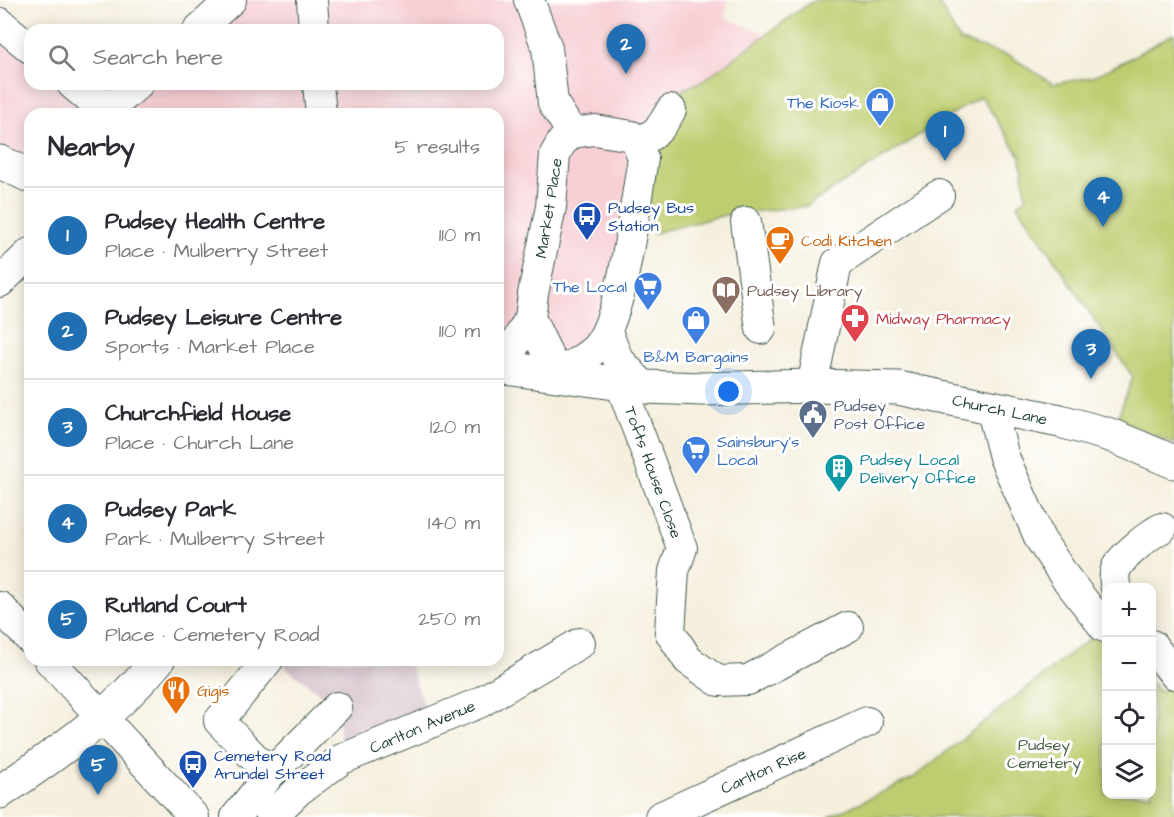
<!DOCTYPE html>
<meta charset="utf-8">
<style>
:root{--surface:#fff;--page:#f7f7f7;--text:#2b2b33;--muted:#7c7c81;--line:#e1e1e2;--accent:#1f6fb2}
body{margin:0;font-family:"Architects Daughter",sans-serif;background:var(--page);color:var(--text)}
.controls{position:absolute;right:18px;bottom:18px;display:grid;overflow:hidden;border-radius:12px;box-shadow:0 3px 15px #0003}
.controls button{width:54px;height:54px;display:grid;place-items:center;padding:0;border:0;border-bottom:2px solid var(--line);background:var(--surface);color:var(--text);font:30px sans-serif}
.you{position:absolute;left:729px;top:392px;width:21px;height:21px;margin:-15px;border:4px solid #fff;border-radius:50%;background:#1a73e8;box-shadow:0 0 0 9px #1a73e833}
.badge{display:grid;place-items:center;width:39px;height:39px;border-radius:50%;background:var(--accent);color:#fff;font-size:20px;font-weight:700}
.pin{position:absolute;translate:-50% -50px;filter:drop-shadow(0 2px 3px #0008)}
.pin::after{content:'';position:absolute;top:32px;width:21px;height:18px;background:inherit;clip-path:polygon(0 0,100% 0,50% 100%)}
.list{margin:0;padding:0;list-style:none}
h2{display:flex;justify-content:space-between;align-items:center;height:78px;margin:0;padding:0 24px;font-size:26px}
h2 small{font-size:20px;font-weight:400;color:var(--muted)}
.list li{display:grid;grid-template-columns:39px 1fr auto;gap:18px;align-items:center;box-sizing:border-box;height:96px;padding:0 24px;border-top:2px solid var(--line)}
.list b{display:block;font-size:22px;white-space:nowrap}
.list p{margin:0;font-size:20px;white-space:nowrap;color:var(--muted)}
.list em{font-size:20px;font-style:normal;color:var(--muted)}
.icon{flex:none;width:33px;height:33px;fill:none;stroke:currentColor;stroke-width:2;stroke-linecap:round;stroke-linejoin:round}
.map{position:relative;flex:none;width:1174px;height:817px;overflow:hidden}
.search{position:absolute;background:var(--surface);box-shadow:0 3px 15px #0003;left:24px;top:24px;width:480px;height:66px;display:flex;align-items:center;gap:15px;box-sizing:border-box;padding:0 21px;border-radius:18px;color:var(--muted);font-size:22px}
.panel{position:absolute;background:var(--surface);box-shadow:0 3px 15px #0003;left:24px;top:108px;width:480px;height:558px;border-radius:18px}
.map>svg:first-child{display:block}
.built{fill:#f7cfd4}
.industrial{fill:#d2bdc8}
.green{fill:#becd70;stroke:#6e8552;stroke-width:1.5}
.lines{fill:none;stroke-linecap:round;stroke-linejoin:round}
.minor-casing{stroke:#3f584d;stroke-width:32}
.major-casing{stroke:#3f584d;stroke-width:35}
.minor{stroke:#fff;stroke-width:30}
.major{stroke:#fff;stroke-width:33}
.labels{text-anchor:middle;stroke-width:6;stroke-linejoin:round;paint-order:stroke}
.shop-label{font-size:16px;fill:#366cbe;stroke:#fff;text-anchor:end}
.transit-label{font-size:16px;fill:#164399;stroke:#fff;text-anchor:start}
.street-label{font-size:16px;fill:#1f3d34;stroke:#fff}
.food-label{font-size:16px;fill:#c56008;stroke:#fff;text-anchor:start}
.education-label{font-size:16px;fill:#785e54;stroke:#fff;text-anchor:start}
.health-label{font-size:16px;fill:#be3a42;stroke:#fff;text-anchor:start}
.service-label{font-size:16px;fill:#4e5e75;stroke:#fff;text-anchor:start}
.culture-label{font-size:16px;fill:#0d838f;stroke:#fff;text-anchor:start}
.park-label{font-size:16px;fill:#476143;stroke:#fff}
</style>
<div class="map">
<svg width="1174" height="817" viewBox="0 0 1174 817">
<rect width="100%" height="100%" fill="#fff"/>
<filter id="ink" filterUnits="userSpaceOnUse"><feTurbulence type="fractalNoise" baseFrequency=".0167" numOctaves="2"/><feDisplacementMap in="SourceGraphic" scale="12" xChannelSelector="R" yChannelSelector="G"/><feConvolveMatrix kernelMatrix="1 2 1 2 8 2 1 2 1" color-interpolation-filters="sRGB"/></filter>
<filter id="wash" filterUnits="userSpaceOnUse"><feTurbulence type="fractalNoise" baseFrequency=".008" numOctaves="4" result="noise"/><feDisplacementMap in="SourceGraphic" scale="24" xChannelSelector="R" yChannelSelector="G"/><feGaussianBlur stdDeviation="1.35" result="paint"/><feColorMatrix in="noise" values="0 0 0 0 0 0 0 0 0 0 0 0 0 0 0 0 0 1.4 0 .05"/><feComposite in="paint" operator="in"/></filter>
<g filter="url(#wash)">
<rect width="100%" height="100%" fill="#f5efdd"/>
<path class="built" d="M231 0H728L725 18 767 34 701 82 684 89 681 97 671 110 596 348 498 367V114H30V176L0 162V23L30 48V84H72L91 100 138 84H498V30H198Z"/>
<path class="industrial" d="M276 660H408L430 723 342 759 337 707Z"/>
<path class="green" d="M814 0H937L960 41 1010 56 1053 84 1092 77 1127 60 1174 33V444L1117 419 1133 377 1017 204 1026 198 1021 157 981 96 807 206 725 215 653 233 648 200 645 139C659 124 677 108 683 89L701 82Z
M1104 627 1106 630V794H1152V683L1159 692 1174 682V817H829L913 778Z"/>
</g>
<g filter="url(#ink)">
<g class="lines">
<g class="minor-casing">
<path id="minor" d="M312 0 314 30
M529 0 547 48 553 103 572 133
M0 23 30 48
M198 30 231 0
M72 84 91 100 115 104 138 84
M318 84 321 114
M637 141C656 137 662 126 671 110
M746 222 761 329
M0 282 30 253
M607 332 618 359 644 387
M498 361 511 351 530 318 533 294 551 207 555 154 562 142 572 133 595 130 632 136 637 141 643 159C635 202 623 319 596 348 585 359 570 366 557 374L530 318
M621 385 682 548 674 571 670 632 688 660 718 681 748 680 848 627
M812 386 837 263 939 195
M991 407 1004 457 1040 539 1065 577 1104 627
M1116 588C1114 582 1114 574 1116 569 1120 558 1151 533 1162 528
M0 607 30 639
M1152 645 1174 674
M49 660 194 817
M268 660 219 721 270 774
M236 817 270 774 337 707
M271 817 299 790 342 759 479 703 580 643
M660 817 867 722"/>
</g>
<g class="major-casing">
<path id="major" d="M0 162 30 176
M498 367 644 387 703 389 812 386 898 388 1060 421 1110 435 1174 462
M0 792C58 753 114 714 158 660"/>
</g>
<use href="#minor" class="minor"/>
<use href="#major" class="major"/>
</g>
</g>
<defs>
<g id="shop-pin" transform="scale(1.5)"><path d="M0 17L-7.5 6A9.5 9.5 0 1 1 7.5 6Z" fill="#3f7fe0" stroke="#fff"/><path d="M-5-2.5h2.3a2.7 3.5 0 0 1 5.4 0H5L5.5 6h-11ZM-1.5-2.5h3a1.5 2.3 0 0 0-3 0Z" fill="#fff"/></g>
<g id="bus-pin" transform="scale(1.5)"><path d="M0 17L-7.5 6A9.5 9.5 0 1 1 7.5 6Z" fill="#1a4fb4" stroke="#fff"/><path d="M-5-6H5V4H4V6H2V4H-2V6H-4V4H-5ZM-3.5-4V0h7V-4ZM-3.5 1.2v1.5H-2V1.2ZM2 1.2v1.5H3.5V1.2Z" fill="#fff"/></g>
<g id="cafe-pin" transform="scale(1.5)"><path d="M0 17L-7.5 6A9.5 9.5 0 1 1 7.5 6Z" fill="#e8710a" stroke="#fff"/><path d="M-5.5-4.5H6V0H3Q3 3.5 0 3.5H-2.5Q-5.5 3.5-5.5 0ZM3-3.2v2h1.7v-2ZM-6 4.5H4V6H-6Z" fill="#fff"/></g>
<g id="supermarket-pin" transform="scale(1.5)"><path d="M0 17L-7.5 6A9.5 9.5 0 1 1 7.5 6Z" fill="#3f7fe0" stroke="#fff"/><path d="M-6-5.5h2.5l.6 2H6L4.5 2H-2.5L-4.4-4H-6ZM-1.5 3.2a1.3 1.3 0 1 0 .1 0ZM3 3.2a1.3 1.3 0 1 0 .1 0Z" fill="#fff"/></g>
<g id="library-pin" transform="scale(1.5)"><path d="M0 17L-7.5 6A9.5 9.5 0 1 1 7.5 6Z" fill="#8d6e63" stroke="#fff"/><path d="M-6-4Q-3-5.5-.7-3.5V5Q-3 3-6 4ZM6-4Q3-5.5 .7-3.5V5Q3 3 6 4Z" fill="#fff"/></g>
<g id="pharmacy-pin" transform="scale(1.5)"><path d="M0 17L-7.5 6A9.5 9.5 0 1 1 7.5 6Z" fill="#e0444e" stroke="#fff"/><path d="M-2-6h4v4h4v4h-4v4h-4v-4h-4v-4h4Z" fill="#fff"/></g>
<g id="civic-pin" transform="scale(1.5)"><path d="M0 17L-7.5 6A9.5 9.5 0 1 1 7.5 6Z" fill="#5c6f8a" stroke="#fff"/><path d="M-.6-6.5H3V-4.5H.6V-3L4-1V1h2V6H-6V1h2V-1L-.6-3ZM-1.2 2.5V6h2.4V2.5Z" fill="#fff"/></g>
<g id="building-pin" transform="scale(1.5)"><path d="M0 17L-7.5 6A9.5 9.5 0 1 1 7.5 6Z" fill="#0f9aa8" stroke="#fff"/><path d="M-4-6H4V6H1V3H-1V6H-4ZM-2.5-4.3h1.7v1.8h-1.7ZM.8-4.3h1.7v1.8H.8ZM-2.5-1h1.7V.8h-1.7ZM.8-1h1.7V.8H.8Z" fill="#fff"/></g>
<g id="restaurant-pin" transform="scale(1.5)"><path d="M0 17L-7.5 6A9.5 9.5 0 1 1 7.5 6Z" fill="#e8710a" stroke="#fff"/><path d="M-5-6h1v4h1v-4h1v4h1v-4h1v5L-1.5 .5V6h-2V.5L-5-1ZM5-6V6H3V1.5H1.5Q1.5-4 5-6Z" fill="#fff"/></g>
</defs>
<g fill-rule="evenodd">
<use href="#shop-pin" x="880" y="102"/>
<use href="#bus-pin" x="587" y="216"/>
<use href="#cafe-pin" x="780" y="240"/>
<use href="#supermarket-pin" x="648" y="286"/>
<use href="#library-pin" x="726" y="290"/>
<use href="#pharmacy-pin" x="855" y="318"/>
<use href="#shop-pin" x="696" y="320"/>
<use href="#civic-pin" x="813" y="414"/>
<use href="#supermarket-pin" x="696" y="450"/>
<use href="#building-pin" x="839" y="468"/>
<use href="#restaurant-pin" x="176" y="690"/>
<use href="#bus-pin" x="193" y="764"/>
</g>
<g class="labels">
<g class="shop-label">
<text x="859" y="108">The Kiosk</text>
<text x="627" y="292">The Local</text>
<text x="696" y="362" text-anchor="middle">B&amp;M Bargains</text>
<text x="717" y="447" text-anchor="start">Sainsbury's<tspan x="717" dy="18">Local</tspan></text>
</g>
<g class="transit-label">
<text x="608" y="213">Pudsey Bus<tspan x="608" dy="18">Station</tspan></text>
<text x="214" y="761">Cemetery Road<tspan x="214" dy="18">Arundel Street</tspan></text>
</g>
<g class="street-label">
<text transform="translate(548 208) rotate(-81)" y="6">Market Place</text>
<text transform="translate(1000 409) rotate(12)" y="6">Church Lane</text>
<text transform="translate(654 472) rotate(70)" y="6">Tofts House Close</text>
<text transform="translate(422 726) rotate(-23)" y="6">Carlton Avenue</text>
<text transform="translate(763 770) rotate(-24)" y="6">Carlton Rise</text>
</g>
<g class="food-label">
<text x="801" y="246">Codi Kitchen</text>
<text x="197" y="696">Gigis</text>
</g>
<g class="education-label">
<text x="747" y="296">Pudsey Library</text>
</g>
<g class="health-label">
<text x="876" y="324">Midway Pharmacy</text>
</g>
<g class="service-label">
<text x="834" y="411">Pudsey<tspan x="834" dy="18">Post Office</tspan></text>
</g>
<g class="culture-label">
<text x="860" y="465">Pudsey Local<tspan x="860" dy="18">Delivery Office</tspan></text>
</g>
<g class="park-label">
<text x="1044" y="750">Pudsey<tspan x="1044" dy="18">Cemetery</tspan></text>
</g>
</g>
</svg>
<div class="controls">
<button>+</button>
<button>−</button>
<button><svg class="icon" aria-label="locate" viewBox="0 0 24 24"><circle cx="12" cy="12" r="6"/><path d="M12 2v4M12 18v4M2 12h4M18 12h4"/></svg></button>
<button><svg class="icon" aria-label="layers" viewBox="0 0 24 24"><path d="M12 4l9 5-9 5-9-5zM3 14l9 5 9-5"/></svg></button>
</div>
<div class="you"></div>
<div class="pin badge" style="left:945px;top:161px">1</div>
<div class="pin badge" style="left:626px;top:74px">2</div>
<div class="pin badge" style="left:1091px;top:379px">3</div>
<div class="pin badge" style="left:1103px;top:227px">4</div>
<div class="pin badge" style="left:98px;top:795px">5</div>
<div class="search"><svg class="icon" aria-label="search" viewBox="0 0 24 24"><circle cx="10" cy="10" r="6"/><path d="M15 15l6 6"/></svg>Search here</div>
<section class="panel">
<h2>Nearby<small>5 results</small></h2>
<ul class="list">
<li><span class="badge">1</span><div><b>Pudsey Health Centre</b><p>Place · Mulberry Street</p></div><em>110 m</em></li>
<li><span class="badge">2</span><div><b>Pudsey Leisure Centre</b><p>Sports · Market Place</p></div><em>110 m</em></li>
<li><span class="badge">3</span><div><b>Churchfield House</b><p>Place · Church Lane</p></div><em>120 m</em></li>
<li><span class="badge">4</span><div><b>Pudsey Park</b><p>Park · Mulberry Street</p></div><em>140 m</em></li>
<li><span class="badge">5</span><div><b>Rutland Court</b><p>Place · Cemetery Road</p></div><em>250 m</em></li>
</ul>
</section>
</div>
